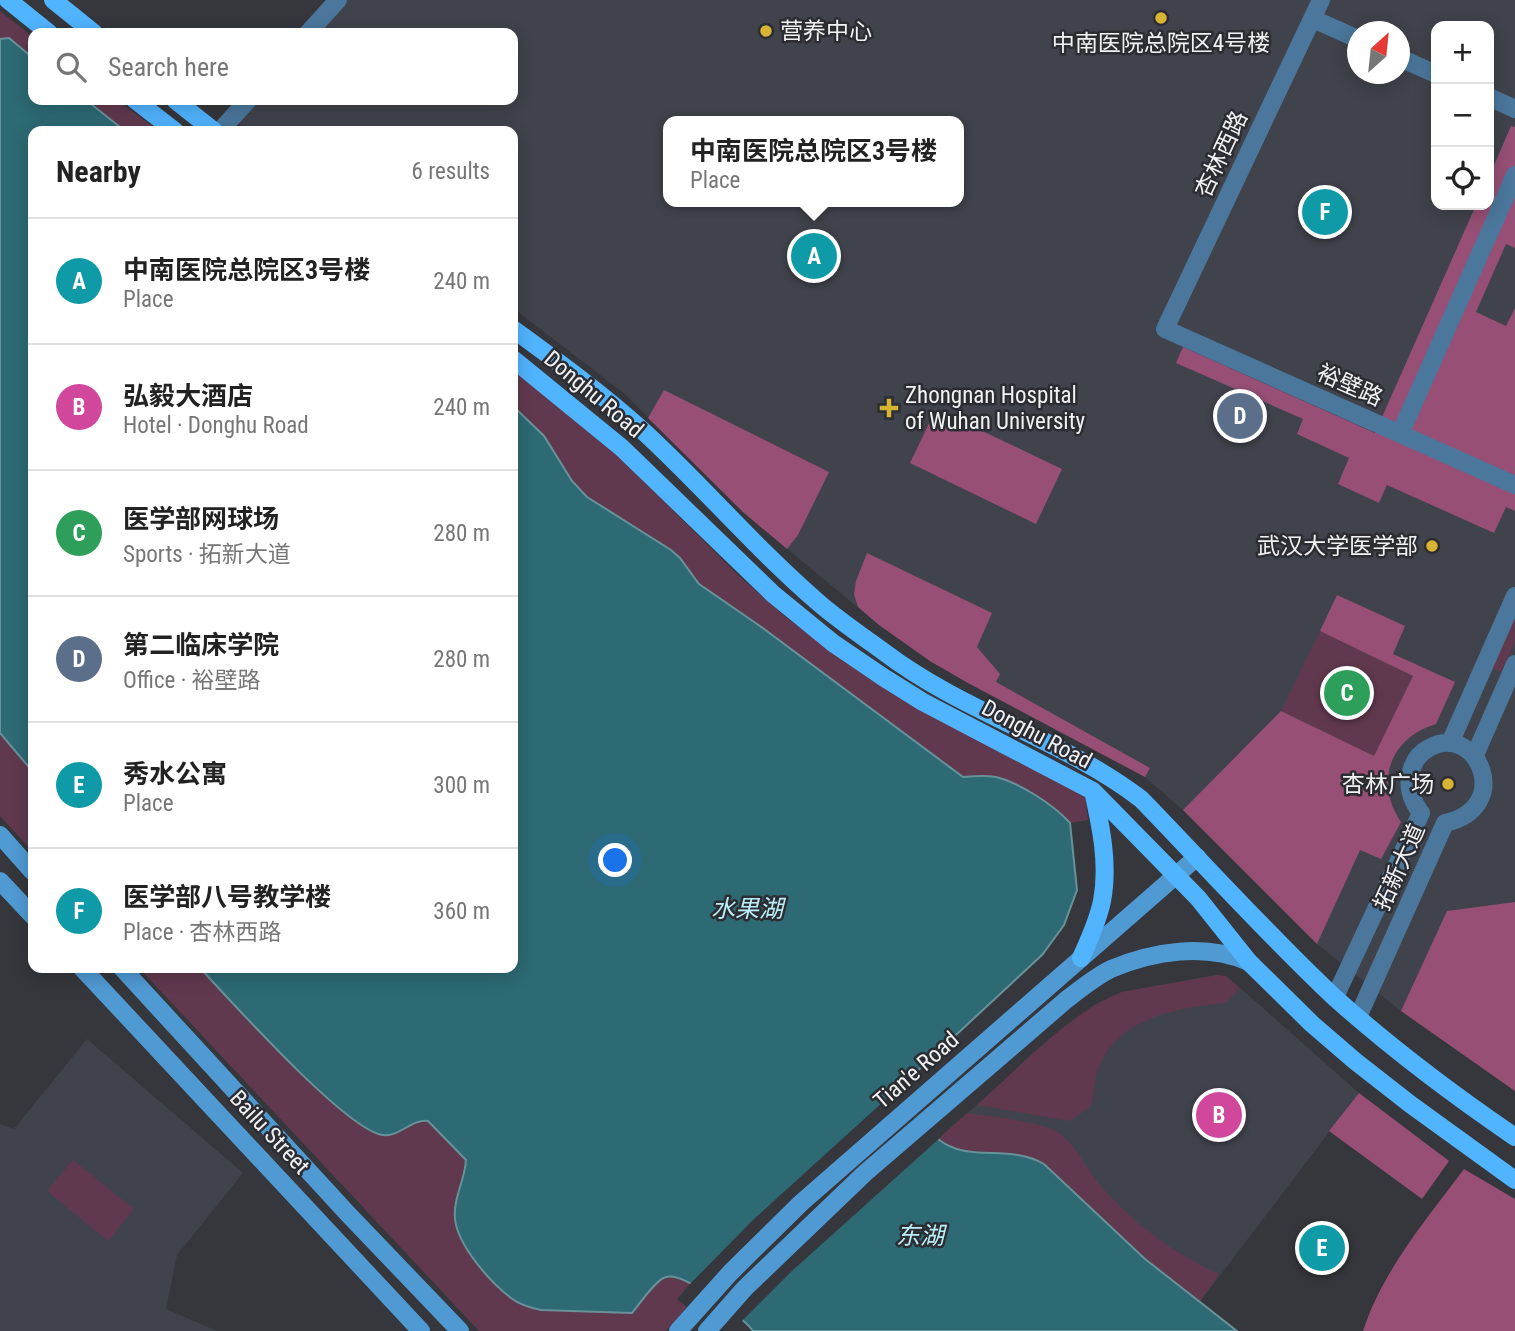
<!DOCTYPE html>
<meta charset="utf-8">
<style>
:root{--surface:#fff;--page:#f2f2f2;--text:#222;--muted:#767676;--line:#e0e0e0;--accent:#2563eb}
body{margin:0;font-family:"Roboto Condensed","Noto Sans SC",sans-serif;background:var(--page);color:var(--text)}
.controls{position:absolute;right:21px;top:21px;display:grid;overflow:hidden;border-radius:14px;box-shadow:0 4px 18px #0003}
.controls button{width:63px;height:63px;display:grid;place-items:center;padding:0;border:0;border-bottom:2px solid var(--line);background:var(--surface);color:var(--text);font:35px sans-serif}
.compass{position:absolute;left:1347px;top:21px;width:63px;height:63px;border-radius:50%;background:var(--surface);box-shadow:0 4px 18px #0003;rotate:27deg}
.you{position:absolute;left:616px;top:861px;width:24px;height:24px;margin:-18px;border:5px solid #fff;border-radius:50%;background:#1a73e8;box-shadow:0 0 0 10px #1a73e833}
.badge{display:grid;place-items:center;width:46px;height:46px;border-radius:50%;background:var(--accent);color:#fff;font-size:23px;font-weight:700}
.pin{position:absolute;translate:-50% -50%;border:4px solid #fff;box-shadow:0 2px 7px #0006}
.popup{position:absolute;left:663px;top:116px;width:301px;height:91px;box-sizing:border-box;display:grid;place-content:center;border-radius:14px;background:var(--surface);filter:drop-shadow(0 2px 5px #0005);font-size:23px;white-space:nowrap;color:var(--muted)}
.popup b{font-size:26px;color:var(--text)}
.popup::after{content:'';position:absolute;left:50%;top:100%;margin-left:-14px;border:14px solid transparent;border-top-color:var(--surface)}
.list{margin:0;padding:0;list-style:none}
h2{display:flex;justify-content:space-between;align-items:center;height:91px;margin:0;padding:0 28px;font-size:30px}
h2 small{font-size:23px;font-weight:400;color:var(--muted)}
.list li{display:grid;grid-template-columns:46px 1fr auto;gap:21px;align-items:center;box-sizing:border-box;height:126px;padding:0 28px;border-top:2px solid var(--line)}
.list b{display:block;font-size:26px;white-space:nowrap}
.list p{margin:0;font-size:23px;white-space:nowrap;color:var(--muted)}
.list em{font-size:23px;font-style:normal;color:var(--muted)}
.icon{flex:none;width:38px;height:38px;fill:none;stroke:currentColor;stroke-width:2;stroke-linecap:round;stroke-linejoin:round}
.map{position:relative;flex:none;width:1515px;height:1331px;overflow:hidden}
.search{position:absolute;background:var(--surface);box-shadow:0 4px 18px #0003;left:28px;top:28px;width:490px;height:77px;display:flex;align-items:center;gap:18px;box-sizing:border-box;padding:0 24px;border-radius:14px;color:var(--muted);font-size:26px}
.panel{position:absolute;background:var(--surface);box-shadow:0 4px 18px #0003;left:28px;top:126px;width:490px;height:847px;border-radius:14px}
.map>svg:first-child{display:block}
.built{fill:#41434c;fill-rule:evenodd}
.green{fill:#61394e}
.forest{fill:#974f75}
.water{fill:#2d6a74;stroke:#68929a;stroke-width:2}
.pier{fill:#36373c}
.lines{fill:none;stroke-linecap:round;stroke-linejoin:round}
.street{stroke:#4b779c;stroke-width:18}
.secondary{stroke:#509ad4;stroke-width:18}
.primary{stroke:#51b4ff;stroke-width:18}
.poi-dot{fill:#d8b434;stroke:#2c2d32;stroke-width:2.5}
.labels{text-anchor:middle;stroke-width:5;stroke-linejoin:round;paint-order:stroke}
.poi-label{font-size:23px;fill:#f0f1f4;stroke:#2c2d32;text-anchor:start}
.street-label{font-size:23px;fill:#f0f1f4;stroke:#2c2d32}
.water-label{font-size:24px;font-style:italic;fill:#b9edf7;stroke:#2c2d32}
</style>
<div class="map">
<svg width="1515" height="1331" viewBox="0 0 1515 1331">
<rect width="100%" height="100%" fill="#36373c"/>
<path class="built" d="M347 0H1515V1091L1401 1011 1317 944 1183 810 1145 777 968 683 930 661 879 625 743 512 625 394 513 308V131H250L237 123 258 100H513V33H317ZM1436 26H1489V205H1436ZM1358 32H1400V74H1358ZM669 121H959V202H669Z
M1217 975 1230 979 1359 1093 1199 1303 1145 1259 938 1139 1075 1019 1094 1005 1122 992Z
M87 1039 243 1173 177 1255 166 1309 217 1331H0V1124L14 1129Z"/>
<path class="green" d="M0 11 33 37V58L9 38 0 39Z
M86 100H117L159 131H125Z
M513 370 616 454 739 576 789 620 870 679 1085 797 1088 820 1070 823 1062 814 982 775 963 777 760 626 699 584 680 558 671 550 587 497 572 481 544 436 513 406Z
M1515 615V641L1501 672 1492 668Z
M1320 631 1413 676 1374 756 1281 711Z
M0 733 33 772V852L0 816Z
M139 968H200C230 1000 347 1131 383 1135 400 1137 411 1120 428 1121L466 1160 456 1200 455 1219 458 1231 464 1244 476 1261 503 1291 519 1303 541 1310 632 1313 661 1278 667 1276 691 1283 677 1299 687 1307 666 1331H479Z
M1217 975 1226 976 1240 988 1225 1003C1179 1008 1122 1016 1100 1064 1094 1078 1095 1092 1091 1106L1070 1121 977 1105C1017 1069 1073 1010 1122 992Z
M967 1113C988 1116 1041 1122 1056 1131 1075 1142 1086 1169 1100 1185 1134 1224 1173 1253 1219 1274L1199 1303 1145 1259 1044 1164 1015 1153 960 1151 938 1139Z
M73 1160 134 1209 108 1241 47 1191Z"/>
<path class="forest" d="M1511 126 1515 127V248L1506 244 1476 312 1506 326 1515 308V511L1506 507 1494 533 1387 485 1379 503 1338 484 1349 458 1297 434 1303 419 1176 363 1183 347 1375 433 1476 205H1489V177Z
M664 390 829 472 798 535 787 549 743 512 648 418Z
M936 409 1062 469 1036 524 910 463Z
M867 553 992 613 977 647 1000 674 996 682 1150 768 1145 777 968 683 930 661 879 625 858 607 854 594 856 581Z
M1337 595 1405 626 1393 654 1455 682 1436 724C1390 738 1374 782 1401 822L1381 859 1360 850 1317 944 1183 810 1281 711 1374 756 1413 676 1320 631Z
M1515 902V1091L1401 1011 1447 911Z
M1359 1093 1449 1161 1422 1199 1329 1131Z
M1464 1169 1515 1199V1331H1363C1383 1270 1426 1220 1464 1169Z"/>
<path class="water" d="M9 38 33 58V100H86L125 131H33V772L0 733V39Z
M513 406 544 436 572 481 587 497 671 550 680 558 699 584 760 626 963 777C974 776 985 775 996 777 1020 783 1054 805 1070 823L1077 890 1064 925 1042 955 914 1074 909 1089 938 1139C969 1164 1008 1143 1044 1164L1145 1259 1237 1331H753C743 1317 683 1271 666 1277 656 1279 639 1305 632 1313L541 1310C531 1308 520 1305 511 1298 490 1282 458 1246 455 1219 453 1198 465 1180 466 1160L428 1121C411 1119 400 1137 383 1135 347 1131 230 1000 200 968H513Z"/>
<path class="pier" d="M917 1071 920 1074 913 1082 912 1088 941 1137 793 1270 741 1322 688 1286 754 1219Z"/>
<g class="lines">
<path class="street" d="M1321 0 1165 329 1515 485
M1313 19 1358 39
M308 33 338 0
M1400 58 1436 74
M1489 97 1515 109
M220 131 248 100
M1400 434 1515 175
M1450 743 1515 596
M1475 755 1515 664
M1335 997 1421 813C1411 800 1406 784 1412 768 1415 759 1421 752 1429 748 1477 721 1515 808 1445 823L1358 1017"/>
<path class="secondary" d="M0 835 33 872
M0 881 33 916
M82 968 421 1331
M122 968 348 1214 460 1331
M678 1331 730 1273 801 1203 1197 857
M707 1331 745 1288 865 1173 1066 1000C1080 989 1095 977 1111 969 1154 951 1205 943 1249 962"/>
<path class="primary" d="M8 0 49 33
M53 0 94 33
M135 100 175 131
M175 100 214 131
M513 329C557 361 601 393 642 430 703 486 757 550 820 604 840 621 862 636 884 652 963 712 1062 739 1141 799 1205 865 1267 934 1334 997 1391 1048 1452 1094 1515 1137
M513 359 622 448 773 594 833 643 883 677 923 702 1093 791 1198 898 1249 962 1312 1024 1355 1061 1410 1104 1515 1180
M1081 958C1089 940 1098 921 1102 901 1109 864 1101 827 1093 791"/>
</g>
<g class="poi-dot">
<circle cx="1161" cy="18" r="7"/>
<circle cx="766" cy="31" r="7"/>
<path d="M885.5 397.5h7v7h7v7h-7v7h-7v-7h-7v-7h7z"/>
<circle cx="1432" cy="546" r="7"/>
<circle cx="1448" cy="784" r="7"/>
</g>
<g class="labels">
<g class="poi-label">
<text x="780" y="39">营养中心</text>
<text x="1161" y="51" text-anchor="middle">中南医院总院区4号楼</text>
<text x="905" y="403">Zhongnan Hospital<tspan x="905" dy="26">of Wuhan University</tspan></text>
<text x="1418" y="554" text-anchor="end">武汉大学医学部</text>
<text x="1434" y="792" text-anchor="end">杏林广场</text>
</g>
<g class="street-label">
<text transform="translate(1221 154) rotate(-65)" y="8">杏林西路</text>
<text transform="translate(1350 385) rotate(24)" y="8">裕壁路</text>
<text transform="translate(594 394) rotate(40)" y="8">Donghu Road</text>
<text transform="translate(1037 734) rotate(28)" y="8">Donghu Road</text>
<text transform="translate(1399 867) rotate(-66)" y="8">拓新大道</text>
<text transform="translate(916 1070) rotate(-41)" y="8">Tian'e Road</text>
<text transform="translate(270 1132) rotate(47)" y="8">Bailu Street</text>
</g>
<g class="water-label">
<text x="747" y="917">水果湖</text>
<text x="920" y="1244">东湖</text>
</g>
</g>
</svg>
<div class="controls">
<button>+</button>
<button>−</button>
<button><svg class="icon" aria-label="locate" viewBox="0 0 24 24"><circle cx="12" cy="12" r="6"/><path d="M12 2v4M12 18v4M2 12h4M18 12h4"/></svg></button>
</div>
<svg class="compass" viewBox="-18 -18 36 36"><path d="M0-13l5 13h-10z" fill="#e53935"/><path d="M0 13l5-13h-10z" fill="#767676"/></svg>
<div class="you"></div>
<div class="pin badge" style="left:814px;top:256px;background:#0f9aa8">A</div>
<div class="popup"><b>中南医院总院区3号楼</b>Place</div>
<div class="pin badge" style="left:1219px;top:1115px;background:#d1479c">B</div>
<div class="pin badge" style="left:1347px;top:693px;background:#2e9e5b">C</div>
<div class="pin badge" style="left:1240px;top:416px;background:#5c6f8a">D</div>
<div class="pin badge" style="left:1322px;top:1248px;background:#0f9aa8">E</div>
<div class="pin badge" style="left:1325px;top:212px;background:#0f9aa8">F</div>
<div class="search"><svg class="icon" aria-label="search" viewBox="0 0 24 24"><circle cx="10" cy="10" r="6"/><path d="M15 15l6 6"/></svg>Search here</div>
<section class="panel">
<h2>Nearby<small>6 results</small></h2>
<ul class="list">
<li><span class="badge" style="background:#0f9aa8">A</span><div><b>中南医院总院区3号楼</b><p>Place</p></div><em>240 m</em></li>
<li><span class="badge" style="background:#d1479c">B</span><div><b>弘毅大酒店</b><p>Hotel · Donghu Road</p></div><em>240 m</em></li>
<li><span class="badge" style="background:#2e9e5b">C</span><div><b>医学部网球场</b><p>Sports · 拓新大道</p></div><em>280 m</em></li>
<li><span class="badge" style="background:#5c6f8a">D</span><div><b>第二临床学院</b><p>Office · 裕壁路</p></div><em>280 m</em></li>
<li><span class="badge" style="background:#0f9aa8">E</span><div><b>秀水公寓</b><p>Place</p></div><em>300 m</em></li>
<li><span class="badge" style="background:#0f9aa8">F</span><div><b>医学部八号教学楼</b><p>Place · 杏林西路</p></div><em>360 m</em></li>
</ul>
</section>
</div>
